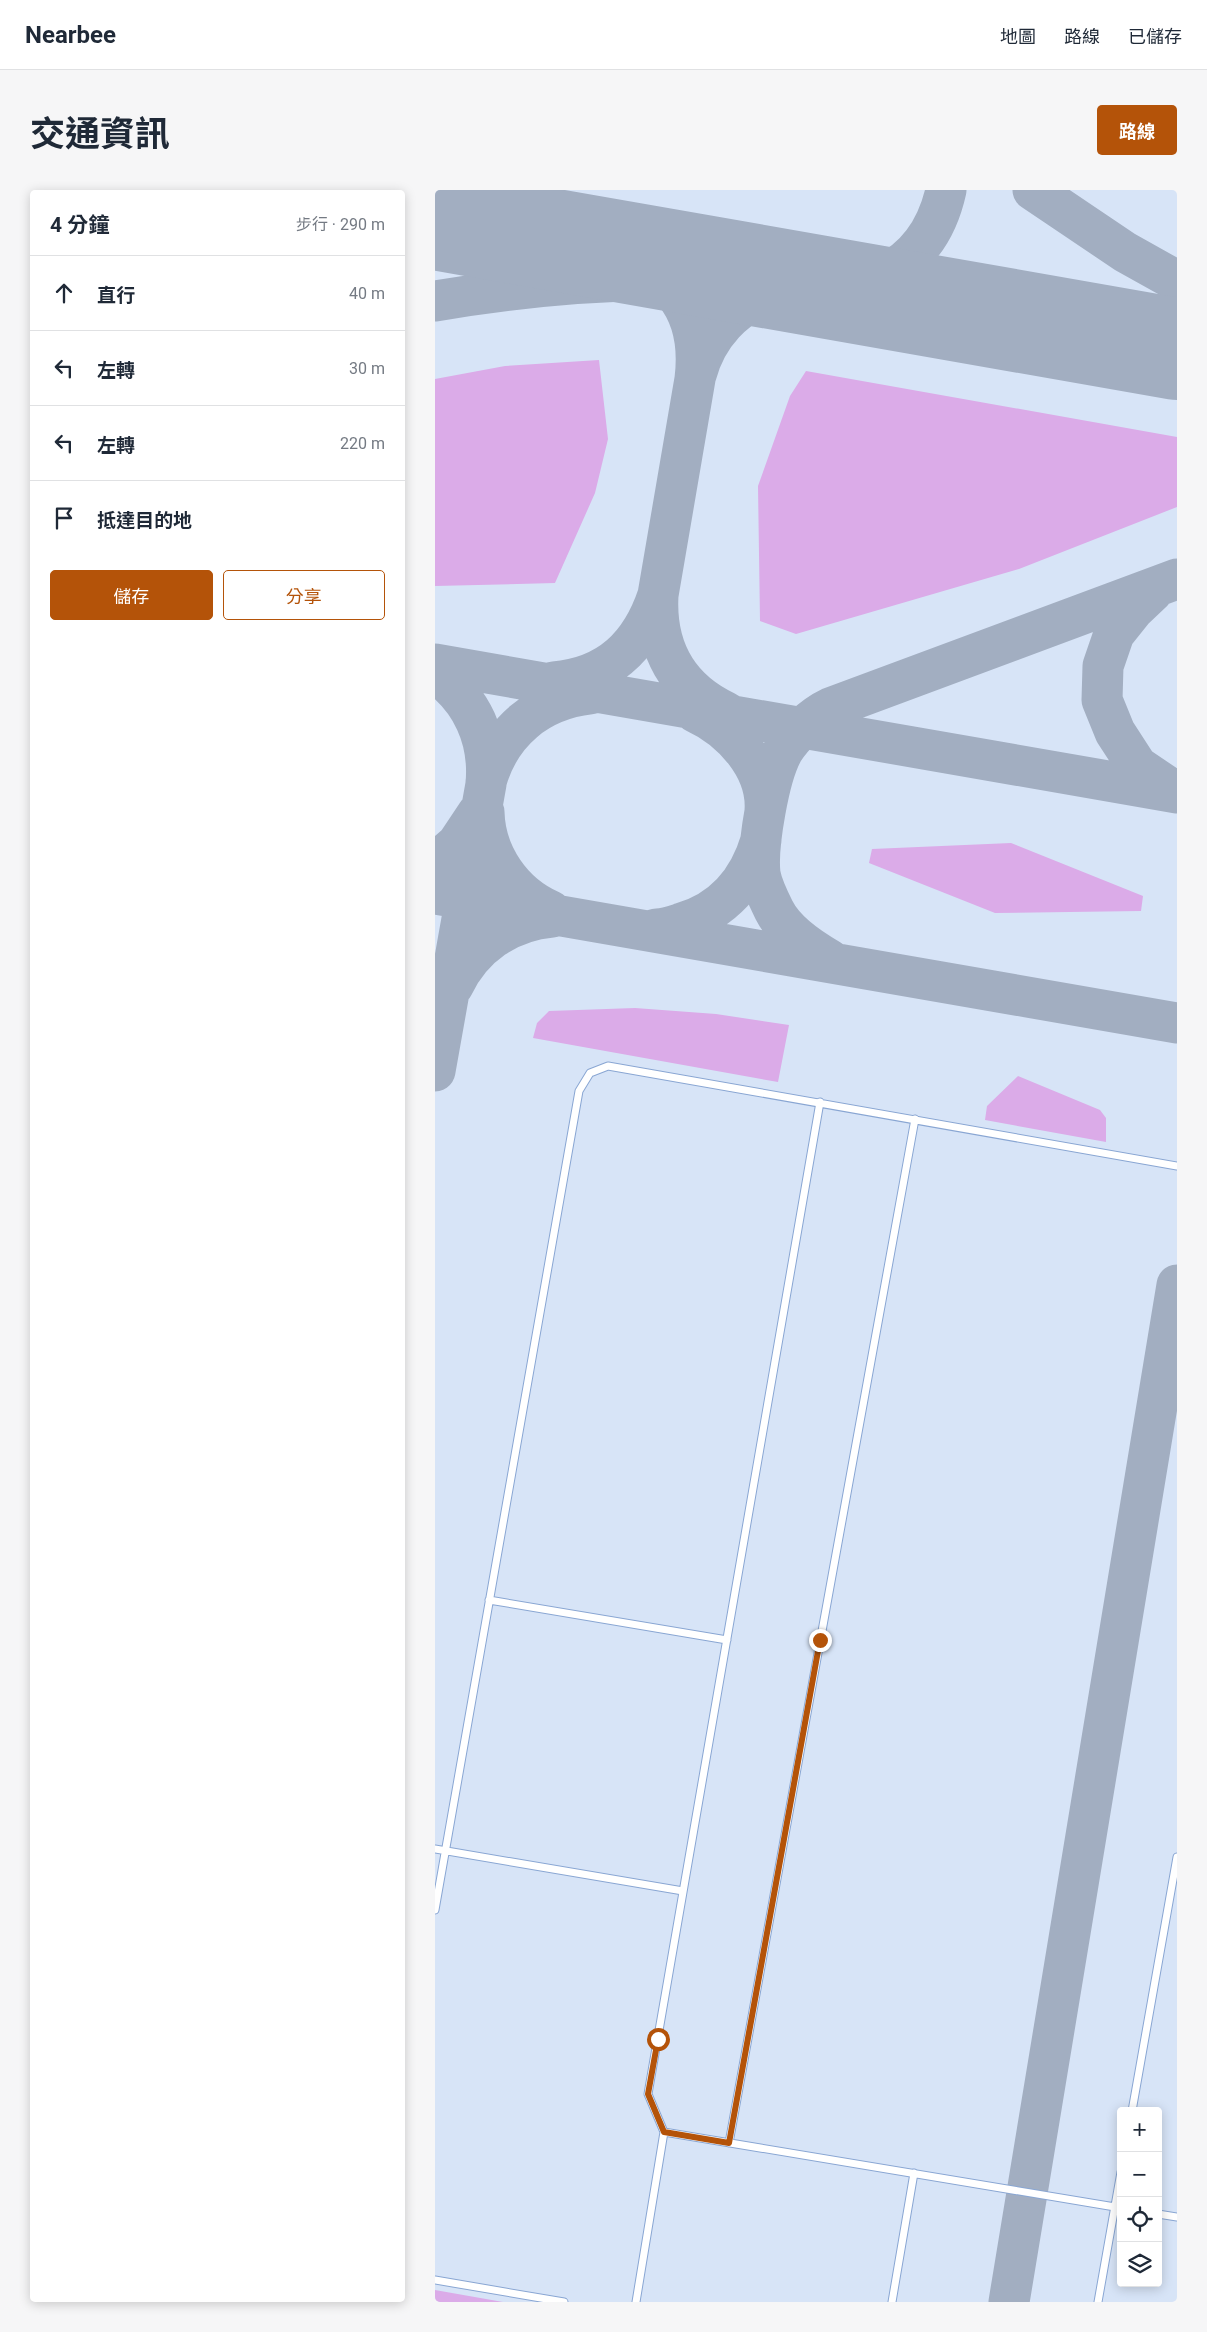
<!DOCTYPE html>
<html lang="zh-TW">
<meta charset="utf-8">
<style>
:root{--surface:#fff;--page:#f6f6f7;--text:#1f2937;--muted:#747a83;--line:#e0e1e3;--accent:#b45309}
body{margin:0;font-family:Roboto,"Noto Sans TC",sans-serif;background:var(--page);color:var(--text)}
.controls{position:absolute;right:15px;bottom:15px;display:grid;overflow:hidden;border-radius:5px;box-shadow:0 2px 12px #0003}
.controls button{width:45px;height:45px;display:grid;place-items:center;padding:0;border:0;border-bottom:1px solid var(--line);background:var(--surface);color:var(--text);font:25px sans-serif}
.stop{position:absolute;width:15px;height:15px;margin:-11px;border:4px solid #b45309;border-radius:50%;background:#fff}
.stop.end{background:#b45309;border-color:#fff;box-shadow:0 1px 5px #0008}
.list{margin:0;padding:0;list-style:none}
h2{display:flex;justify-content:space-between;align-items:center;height:65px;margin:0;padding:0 20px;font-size:21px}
h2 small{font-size:16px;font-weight:400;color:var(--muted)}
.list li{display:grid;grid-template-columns:32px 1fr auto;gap:15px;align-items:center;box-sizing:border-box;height:75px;padding:0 20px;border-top:1px solid var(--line)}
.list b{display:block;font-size:19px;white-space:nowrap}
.list em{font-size:16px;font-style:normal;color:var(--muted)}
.actions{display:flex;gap:10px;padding:15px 20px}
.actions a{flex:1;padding:11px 0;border:1px solid var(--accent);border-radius:5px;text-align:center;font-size:18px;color:var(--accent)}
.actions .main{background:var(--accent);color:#fff}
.icon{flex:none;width:28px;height:28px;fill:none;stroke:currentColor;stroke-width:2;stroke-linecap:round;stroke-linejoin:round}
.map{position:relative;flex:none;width:742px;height:2112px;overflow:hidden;border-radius:5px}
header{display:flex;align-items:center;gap:30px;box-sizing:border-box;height:70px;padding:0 25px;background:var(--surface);border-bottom:1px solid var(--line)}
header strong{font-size:24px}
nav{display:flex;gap:28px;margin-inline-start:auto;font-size:18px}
.intro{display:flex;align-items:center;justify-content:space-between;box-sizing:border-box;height:120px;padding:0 30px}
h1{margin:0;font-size:35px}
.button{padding:12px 22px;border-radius:5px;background:var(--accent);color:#fff;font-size:18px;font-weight:700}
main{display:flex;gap:30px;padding:0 30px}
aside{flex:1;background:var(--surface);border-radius:5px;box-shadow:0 2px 12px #0003}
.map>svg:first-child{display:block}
.green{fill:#dbabe8}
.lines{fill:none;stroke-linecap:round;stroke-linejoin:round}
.taxiway{stroke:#a2aec1;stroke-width:41}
.runway{stroke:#a2aec1;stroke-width:102}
.lane-casing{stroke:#89a6d3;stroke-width:9}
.lane{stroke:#fff;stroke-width:7}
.route{stroke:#b45309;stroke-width:6}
</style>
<header>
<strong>Nearbee</strong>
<nav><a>地圖</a><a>路線</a><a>已儲存</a></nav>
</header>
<div class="intro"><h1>交通資訊</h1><a class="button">路線</a></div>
<main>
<aside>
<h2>4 分鐘<small>步行 · 290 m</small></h2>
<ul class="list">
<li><svg class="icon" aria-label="ahead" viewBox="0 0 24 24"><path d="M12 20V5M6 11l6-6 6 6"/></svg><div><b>直行</b></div><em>40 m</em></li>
<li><svg class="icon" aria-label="left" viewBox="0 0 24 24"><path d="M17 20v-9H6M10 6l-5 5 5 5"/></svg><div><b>左轉</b></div><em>30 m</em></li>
<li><svg class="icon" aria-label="left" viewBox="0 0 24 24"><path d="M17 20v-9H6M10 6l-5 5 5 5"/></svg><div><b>左轉</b></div><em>220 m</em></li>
<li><svg class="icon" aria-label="arrive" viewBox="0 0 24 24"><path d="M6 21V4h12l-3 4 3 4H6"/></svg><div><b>抵達目的地</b></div></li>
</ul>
<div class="actions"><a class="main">儲存</a><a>分享</a></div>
</aside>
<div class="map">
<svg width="742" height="2112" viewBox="0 0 742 2112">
<rect width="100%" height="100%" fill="#d7e4f7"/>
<path class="green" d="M164 170 173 249 160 303 120 393 0 396V189L70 176Z
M371 181 742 247V317L584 379 361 444 325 431 323 296 355 206Z
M576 653 708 706 706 721 560 723 434 673 437 659Z
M200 818 281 824 354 835 343 892 98 848 102 833 114 821Z
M583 886 665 920 671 928V952L550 930 552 916Z
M0 2100 68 2112H0Z"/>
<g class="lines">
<path class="taxiway" d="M598 0 690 62 742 91
M162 57C229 78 269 114 260 189L223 405C220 459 242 499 291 522
M0 111C75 98 151 91 227 90 280 89 334 95 387 98
M261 185C271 146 300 114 338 102 358 95 379 98 399 97 459 92 498 59 511 0
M718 401 699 419 679 444 668 476 667 510 680 542 702 576 739 601
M0 474 742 603
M0 483C37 509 55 549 51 594L0 881
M119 492C174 487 206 456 223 405
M260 522C297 539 333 578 330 621
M51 592C65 542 103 510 155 504
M49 622C50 665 77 704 116 721
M0 673 22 654 42 624
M0 704 742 833
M221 739C230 739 238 736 247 733 288 721 314 691 326 650
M395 770C374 758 350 742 339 720 334 710 327 695 325 684 322 655 334 586 348 561 358 545 378 526 395 518L742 389
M18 796C37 756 73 731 117 727
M574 2112 742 1095"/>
<path class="runway" d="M0 29 742 159"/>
<g class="lane-casing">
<path id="lane" d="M54 1410 292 1450
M0 1659 248 1701
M0 1720 144 901 155 883 173 876 742 976
M697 1921 742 1667
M229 1942 686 2018
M294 1953 480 929
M723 2024 742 2027
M0 2090 129 2112
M201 2112 229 1942 213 1904 385 912
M457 2112 479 1983
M663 2112 686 1982"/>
</g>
<use href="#lane" class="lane"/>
</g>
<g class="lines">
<path class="route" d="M223 1849 213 1904 229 1942 294 1953 385 1450"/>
</g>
</svg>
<div class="controls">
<button>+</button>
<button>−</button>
<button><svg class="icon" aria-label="locate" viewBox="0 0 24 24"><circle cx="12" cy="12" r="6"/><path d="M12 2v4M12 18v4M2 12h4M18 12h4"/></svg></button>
<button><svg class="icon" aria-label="layers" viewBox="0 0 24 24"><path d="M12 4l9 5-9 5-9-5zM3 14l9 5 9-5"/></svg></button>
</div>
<div class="stop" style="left:223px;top:1849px"></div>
<div class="stop end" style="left:385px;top:1450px"></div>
</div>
</main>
